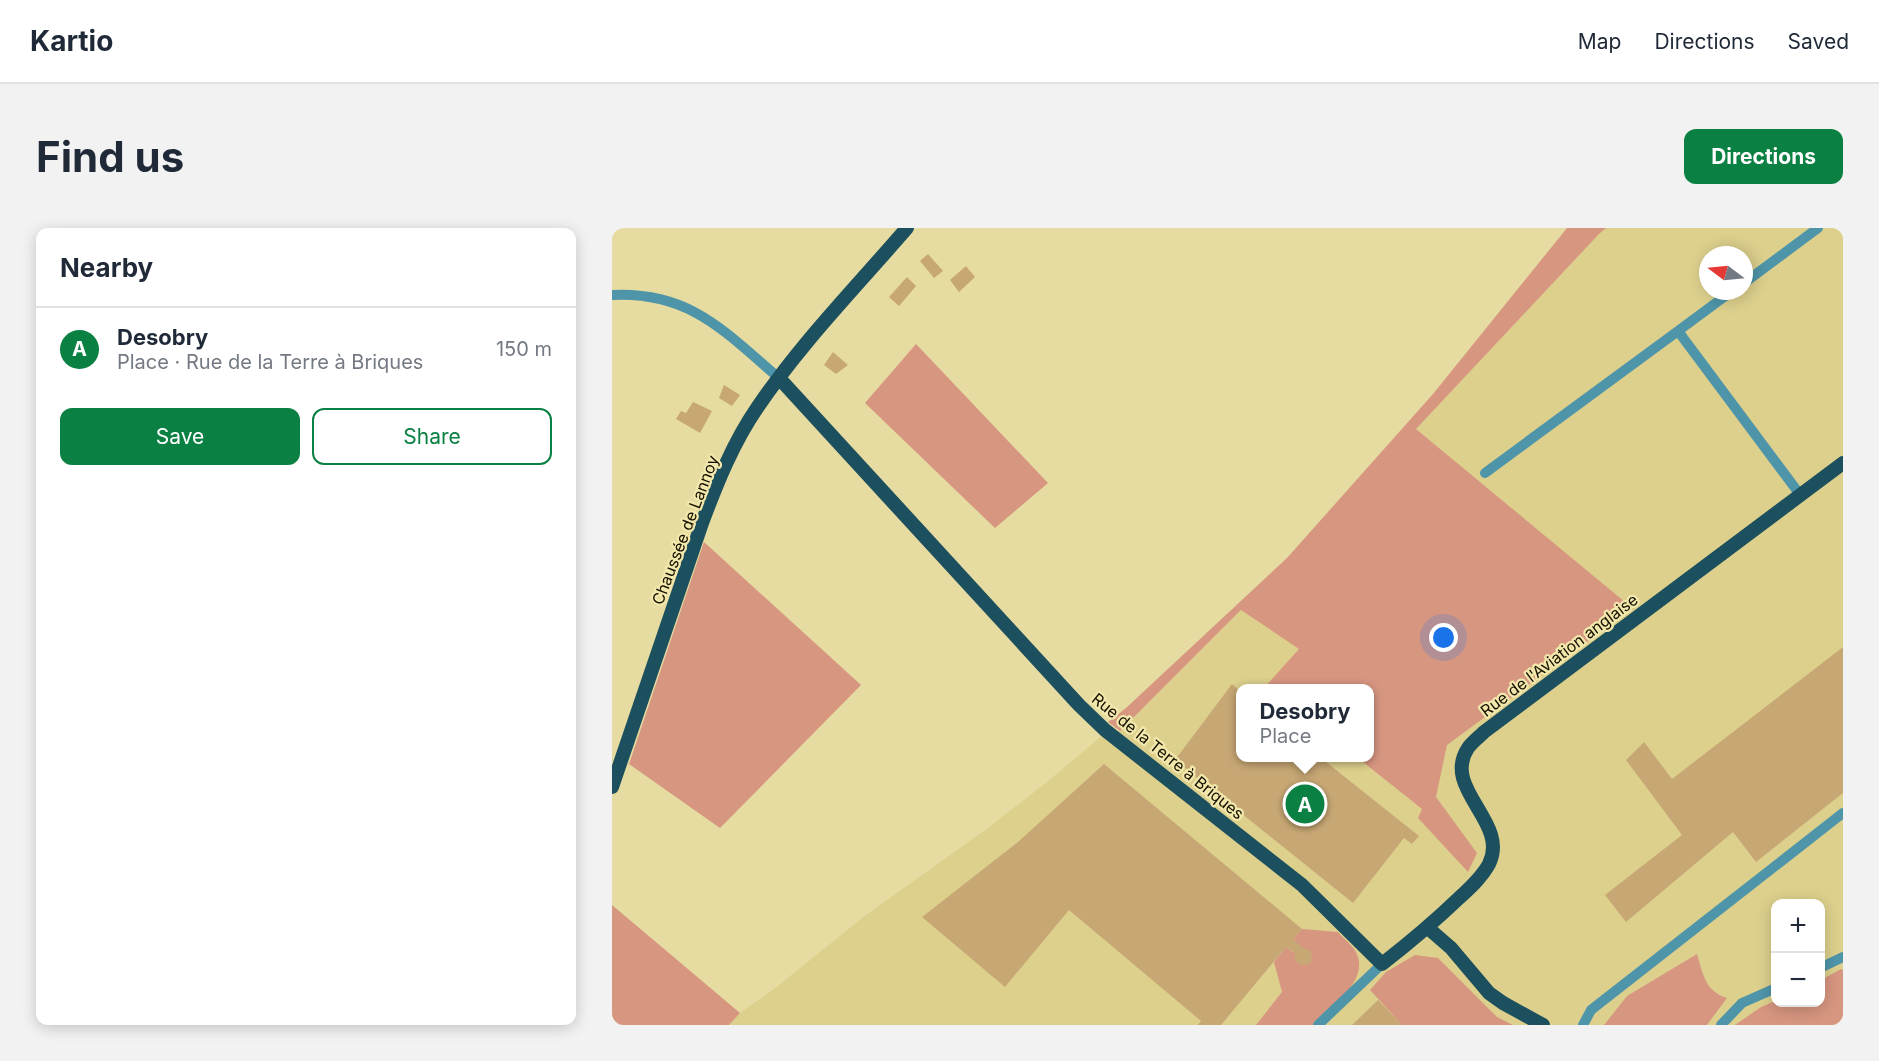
<!DOCTYPE html>
<meta charset="utf-8">
<style>
:root{--surface:#fff;--page:#f2f2f3;--text:#1f2937;--muted:#747a83;--line:#e0e1e3;--accent:#0b8043}
body{margin:0;font-family:Inter,sans-serif;background:var(--page);color:var(--text)}
.controls{position:absolute;right:18px;bottom:18px;display:grid;overflow:hidden;border-radius:12px;box-shadow:0 3px 15px #0003}
.controls button{width:54px;height:54px;display:grid;place-items:center;padding:0;border:0;border-bottom:2px solid var(--line);background:var(--surface);color:var(--text);font:30px sans-serif}
.compass{position:absolute;left:1087px;top:18px;width:54px;height:54px;border-radius:50%;background:var(--surface);box-shadow:0 3px 15px #0003;rotate:286deg}
.you{position:absolute;left:832px;top:410px;width:21px;height:21px;margin:-15px;border:4px solid #fff;border-radius:50%;background:#1a73e8;box-shadow:0 0 0 9px #1a73e833}
.badge{display:grid;place-items:center;width:39px;height:39px;border-radius:50%;background:var(--accent);color:#fff;font-size:20px;font-weight:700}
.pin{position:absolute;translate:-50% -50%;border:3px solid #fff;box-shadow:0 2px 6px #0006}
.popup{position:absolute;left:624px;top:456px;width:138px;height:78px;box-sizing:border-box;display:grid;place-content:center;border-radius:12px;background:var(--surface);filter:drop-shadow(0 2px 4px #0005);font-size:20px;white-space:nowrap;color:var(--muted)}
.popup b{font-size:22px;color:var(--text)}
.popup::after{content:'';position:absolute;left:50%;top:100%;margin-left:-12px;border:12px solid transparent;border-top-color:var(--surface)}
.list{margin:0;padding:0;list-style:none}
h2{display:flex;justify-content:space-between;align-items:center;height:78px;margin:0;padding:0 24px;font-size:26px}
h2 small{font-size:20px;font-weight:400;color:var(--muted)}
.list li{display:grid;grid-template-columns:39px 1fr auto;gap:18px;align-items:center;box-sizing:border-box;height:84px;padding:0 24px;border-top:2px solid var(--line)}
.list b{display:block;font-size:22px;white-space:nowrap}
.list p{margin:0;font-size:20px;white-space:nowrap;color:var(--muted)}
.list em{font-size:20px;font-style:normal;color:var(--muted)}
.actions{display:flex;gap:12px;padding:18px 24px}
.actions a{flex:1;padding:14px 0;border:2px solid var(--accent);border-radius:12px;text-align:center;font-size:21px;color:var(--accent)}
.actions .main{background:var(--accent);color:#fff}
.map{position:relative;flex:none;width:1231px;height:797px;overflow:hidden;border-radius:12px}
header{display:flex;align-items:center;gap:36px;box-sizing:border-box;height:84px;padding:0 30px;background:var(--surface);border-bottom:2px solid var(--line)}
header strong{font-size:28px}
nav{display:flex;gap:33px;margin-inline-start:auto;font-size:21px}
.intro{display:flex;align-items:center;justify-content:space-between;box-sizing:border-box;height:144px;padding:0 36px}
h1{margin:0;font-size:42px}
.button{padding:15px 27px;border-radius:12px;background:var(--accent);color:#fff;font-size:21px;font-weight:700}
main{display:flex;gap:36px;padding:0 36px}
aside{flex:1;background:var(--surface);border-radius:12px;box-shadow:0 3px 15px #0003}
.map>svg:first-child{display:block}
.built{fill:#ddd08d;fill-rule:evenodd}
.green{fill:#d79680}
.building{fill:#c7a774}
.lines{fill:none;stroke-linecap:round;stroke-linejoin:round}
.minor{stroke:#4f95a9;stroke-width:10}
.major{stroke:#1d505e;stroke-width:14}
.labels{text-anchor:middle;stroke-width:4.5;stroke-linejoin:round;paint-order:stroke}
.street-label{font-size:16px;fill:#161100;stroke:#f3e8ac}
</style>
<header>
<strong>Kartio</strong>
<nav><a>Map</a><a>Directions</a><a>Saved</a></nav>
</header>
<div class="intro"><h1>Find us</h1><a class="button">Directions</a></div>
<main>
<aside>
<h2>Nearby<small></small></h2>
<ul class="list">
<li><span class="badge">A</span><div><b>Desobry</b><p>Place · Rue de la Terre à Briques</p></div><em>150 m</em></li>
</ul>
<div class="actions"><a class="main">Save</a><a>Share</a></div>
</aside>
<div class="map">
<svg width="1231" height="797" viewBox="0 0 1231 797">
<rect width="100%" height="100%" fill="#e6dba0"/>
<path class="built" d="M994 0H1231V797H117L128 785 162 761 254 687 376 600 435 554 491 507 508 503 603 409 803 202 987 6ZM1096 27H1132V63H1096ZM628 460H758V530H628ZM1164 676H1208V774H1164Z"/>
<path class="green" d="M955 0H994L987 6 804 201 1013 374 1018 382 835 517 824 569 865 625 856 644 806 590 810 581 746 530H758V460H652L687 421 629 382 508 503 496 494 514 480 675 330 821 166Z
M304 116 436 255 383 300 253 175Z
M92 314 249 457 108 600 17 536Z
M0 677 128 785 117 797H0Z
M690 701 726 704C731 710 738 715 742 721 762 750 719 779 701 797H644L670 764 662 734 674 719 681 724 687 718 681 711Z
M1085 726C1091 746 1093 763 1115 770L1095 797H992L1015 768Z
M803 727 826 730 885 789 901 797H790L758 762 774 744Z
M1229 741 1231 742V797H1123L1149 779 1163 773 1164 774H1208L1209 752Z"/>
<path class="building" d="M316 26 331 43 322 50 308 33Z
M354 38 363 49 347 64 338 52Z
M295 49 304 58 287 78 277 69Z
M221 124 236 137 224 146 212 137Z
M112 157 128 167 120 178 107 170Z
M81 174 100 183 88 205 64 191 69 183 74 185Z
M1231 419V565L1144 634 1121 604 1014 694 993 667 1070 607 1014 532 1032 514 1060 551Z
M620 456 628 463V530H709L807 608 800 616 792 610 741 675 563 532Z
M492 536 690 701 681 711 690 719 699 723 700 732 697 736 688 737 683 732V725L674 719 609 797H586L589 793 457 682 393 759 310 689 406 614Z
M766 772 790 797H740Z"/>
<g class="lines">
<path class="minor" d="M1132 55 1206 0
M0 67C78 63 113 104 167 150
M1066 103 1120 63
M873 245 1066 103 1189 268
M1208 740 1231 729
M706 797 770 736
M971 797 979 782 1231 585
M1109 797 1130 775 1164 760"/>
<path class="major" d="M167 150 467 477 493 502 690 657 770 736C797 715 822 694 847 670 858 660 870 649 877 636 898 594 829 561 856 520 860 514 867 509 872 504L1231 235
M0 559 90 295C105 255 121 215 145 180 189 115 244 59 295 0
M816 700 839 720 877 765 891 775 931 797"/>
</g>
<g class="labels">
<g class="street-label">
<text transform="translate(73 302) rotate(-69)" y="6">Chaussée de Lannoy</text>
<text transform="translate(947 427) rotate(-37)" y="6">Rue de l'Aviation anglaise</text>
<text transform="translate(556 528) rotate(39)" y="6">Rue de la Terre à Briques</text>
</g>
</g>
</svg>
<div class="controls">
<button>+</button>
<button>−</button>
</div>
<svg class="compass" viewBox="-18 -18 36 36"><path d="M0-13l5 13h-10z" fill="#e53935"/><path d="M0 13l5-13h-10z" fill="#747a83"/></svg>
<div class="you"></div>
<div class="pin badge" style="left:693px;top:576px">A</div>
<div class="popup"><b>Desobry</b>Place</div>
</div>
</main>
